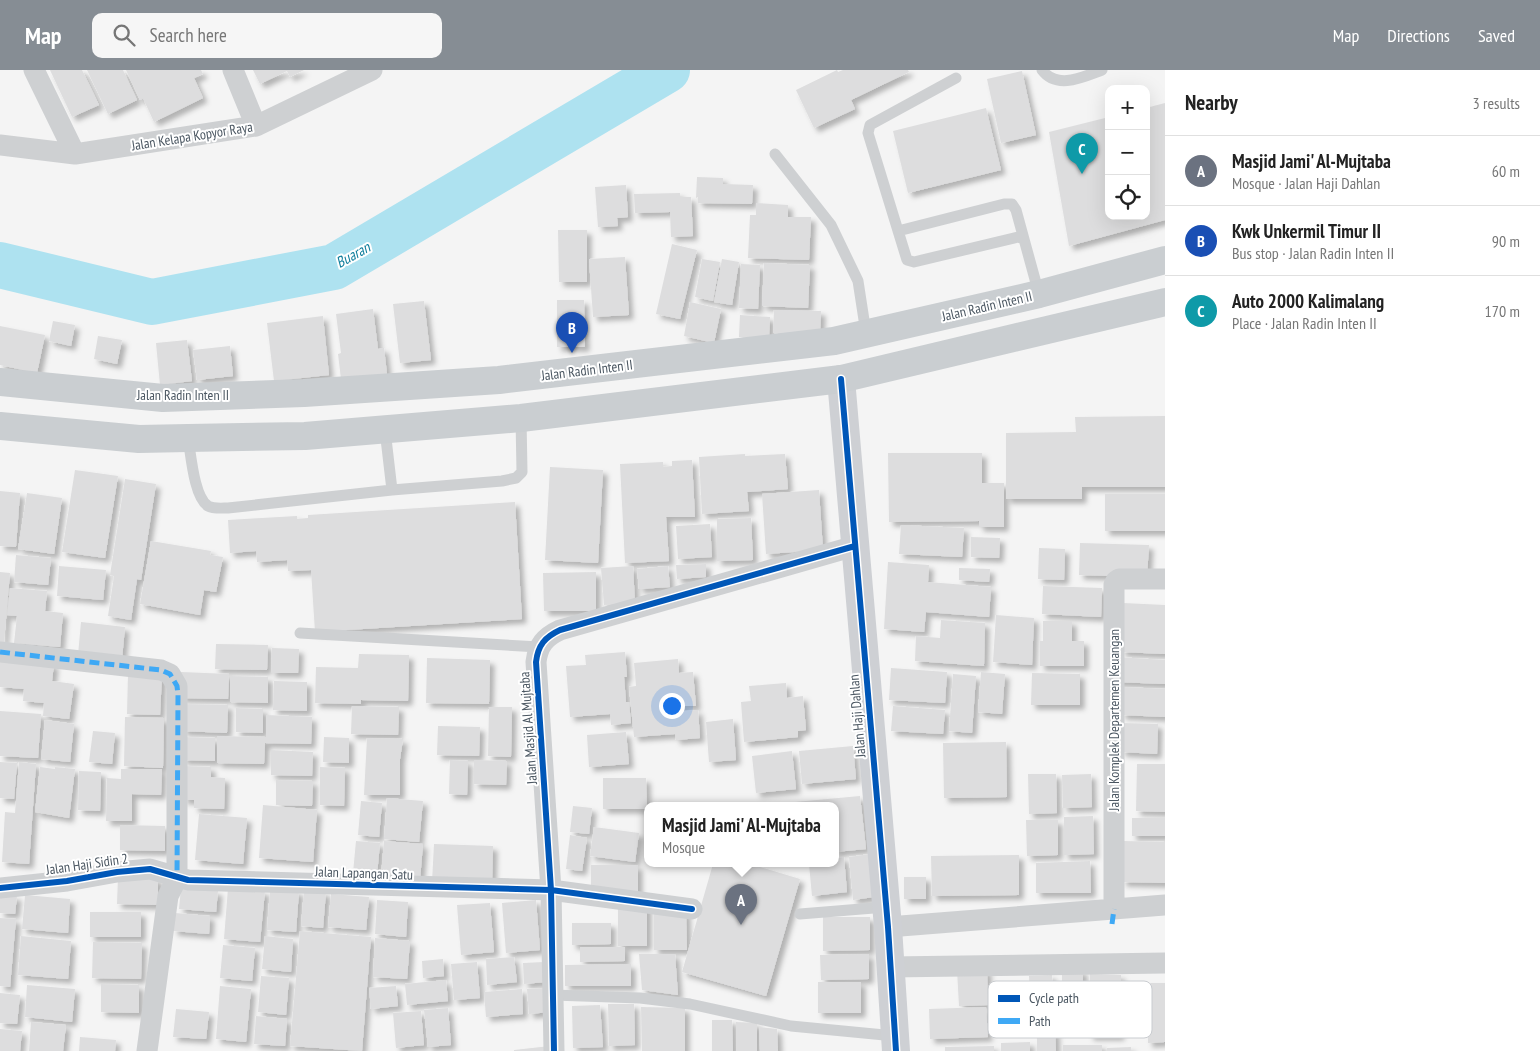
<!DOCTYPE html>
<meta charset="utf-8">
<style>
:root{--surface:#fff;--page:#f6f6f6;--text:#222;--muted:#767676;--line:#e0e0e0;--accent:#868d94}
body{margin:0;font-family:"PT Sans Narrow",sans-serif;background:var(--page);color:var(--text)}
.controls{position:absolute;right:15px;top:15px;display:grid;overflow:hidden;border-radius:10px;box-shadow:0 5px 20px #0002}
.controls button{width:45px;height:45px;display:grid;place-items:center;padding:0;border:0;border-bottom:1px solid var(--line);background:var(--surface);color:var(--text);font:25px sans-serif}
.you{position:absolute;left:671px;top:635px;width:18px;height:18px;margin:-12px;border:4px solid #fff;border-radius:50%;background:#1a73e8;box-shadow:0 0 0 8px #1a73e833}
.badge{display:grid;place-items:center;width:32px;height:32px;border-radius:50%;background:var(--accent);color:#fff;font-size:16px;font-weight:700}
.pin{position:absolute;translate:-50% -41px;filter:drop-shadow(0 1px 2px #0008)}
.pin::after{content:'';position:absolute;top:26px;width:18px;height:15px;background:inherit;clip-path:polygon(0 0,100% 0,50% 100%)}
.popup{position:absolute;left:644px;top:732px;width:195px;height:65px;box-sizing:border-box;display:grid;place-content:center;border-radius:10px;background:var(--surface);filter:drop-shadow(0 1px 4px #0005);font-size:16px;white-space:nowrap;color:var(--muted)}
.popup b{font-size:19px;color:var(--text)}
.popup::after{content:'';position:absolute;left:50%;top:100%;margin-left:-10px;border:10px solid transparent;border-top-color:var(--surface)}
.list{margin:0;padding:0;list-style:none}
h2{display:flex;justify-content:space-between;align-items:center;height:65px;margin:0;padding:0 20px;font-size:21px}
h2 small{font-size:16px;font-weight:400;color:var(--muted)}
.list li{display:grid;grid-template-columns:32px 1fr auto;gap:15px;align-items:center;box-sizing:border-box;height:70px;padding:0 20px;border-top:1px solid var(--line)}
.list b{display:block;font-size:19px;white-space:nowrap}
.list p{margin:0;font-size:16px;white-space:nowrap;color:var(--muted)}
.list em{font-size:16px;font-style:normal;color:var(--muted)}
.icon{flex:none;width:28px;height:28px;fill:none;stroke:currentColor;stroke-width:2;stroke-linecap:round;stroke-linejoin:round}
.map{position:relative;flex:none;width:1165px;height:981px;overflow:hidden}
header{display:flex;align-items:center;gap:30px;box-sizing:border-box;height:70px;padding:0 25px;background:var(--accent);color:#fff}
header strong{font-size:24px}
nav{display:flex;gap:28px;margin-inline-start:auto;font-size:18px}
.search{width:350px;height:45px;background:var(--page);display:flex;align-items:center;gap:12px;box-sizing:border-box;padding:0 18px;border-radius:10px;color:var(--muted);font-size:19px}
main{display:flex}
aside{flex:1;background:var(--surface)}
.map>svg:first-child{display:block}
.lines{fill:none;stroke-linecap:round;stroke-linejoin:round}
.river{stroke:#aee2f0;stroke-width:46}
.building{fill:#ddddde;filter:url(#shadow)}
.lane{stroke:#ced0d2;stroke-width:11}
.street{stroke:#ced0d2;stroke-width:21}
.secondary{stroke:#ced0d4;stroke-width:28}
.primary{stroke:#caced1;stroke-width:28}
.quiet{stroke:#3fa9f5;stroke-width:5;stroke-dasharray:10 5;stroke-linecap:butt}
.cycleway-casing{stroke:#fff;stroke-width:9}
.cycleway{stroke:#0057b8;stroke-width:6}
.labels{text-anchor:middle;stroke-width:4;stroke-linejoin:round;paint-order:stroke}
.street-label{font-size:14px;fill:#4a5661;stroke:#fff}
.water-label{font-size:15px;font-style:italic;fill:#0c7c9b;stroke:#fff}
.key{fill:#fff;stroke:#c9ccd0;stroke-width:1}
.key-label{font-size:14px;fill:#4a5661}
</style>
<header>
<strong>Map</strong>
<div class="search"><svg class="icon" aria-label="search" viewBox="0 0 24 24"><circle cx="10" cy="10" r="6"/><path d="M15 15l6 6"/></svg>Search here</div>
<nav><a>Map</a><a>Directions</a><a>Saved</a></nav>
</header>
<main>
<div class="map">
<svg width="1165" height="981" viewBox="0 0 1165 981">
<defs>
<filter id="shadow"><feDropShadow dx="4.5" dy="4.5" stdDeviation="2.5" flood-color="#0004"/></filter>
</defs>
<rect width="100%" height="100%" fill="#f4f4f4"/>
<g class="lines">
<path class="river" d="M0 195 152 232 334 197 667 0"/>
</g>
<path class="building" d="M50 0H82L99 35 72 47Z
M87 0H123L137 30 108 44Z
M126 0H201L203 4 194 8 203 28 154 52 143 28 140 30Z
M253 0H304L290 7 287 1 260 14Z
M837 0 838 2 843 0H908L909 2 851 30 855 39 814 58 796 20Z
M1022 1 1036 65 1001 73 987 9Z
M1165 33V150L1069 176 1049 62 1109 47V146H1146V38Z
M986 38 1001 100 908 123 893 61Z
M697 107 723 108V114L753 115 752 134 698 133V127L696 128Z
M626 115 628 147 617 148 618 156 598 157 595 117Z
M680 123V127H691L693 166 671 167 670 142 635 143 634 124Z
M756 133 788 135V147H811L809 190 748 188 750 145H756Z
M558 160H587V212H559Z
M672 174 697 180 680 249 656 244Z
M625 187 629 245 593 247 589 189Z
M702 189 720 192 713 231 695 227Z
M722 189 739 192 732 235 714 232Z
M764 193 810 195 808 238 762 236Z
M741 194 760 195 758 239 739 238Z
M557 230H584L585 277H557Z
M424 231 431 290 400 293 393 234Z
M690 232 721 239 714 273 684 266Z
M373 239 378 279 384 278 387 304 341 309 338 284 341 283 336 244Z
M774 240 821 241 820 264 773 263Z
M740 245 770 247 769 268 739 267Z
M323 246 329 305 274 311 267 253Z
M53 251 75 255 71 276 49 271Z
M0 256 45 265 37 303 0 295Z
M98 266 122 270 117 294 94 289Z
M187 270 192 311 160 315 156 273Z
M230 276 233 306 197 310 193 280Z
M1165 346V417H1082V429H1006V363L1076 362 1075 347Z
M888 383H982V413H1004V457H979V451L889 452Z
M745 384V386L785 384 788 419 747 422 749 441 702 444 699 387Z
M692 390 695 447H666L669 491 625 493 620 394 663 392V397L672 396V391Z
M550 397 603 400 598 493 545 490Z
M75 400 118 406 105 488 62 482Z
M125 409 156 414 141 510 137 509 131 550 108 546 114 506 110 505Z
M819 420 823 480 766 484 762 424Z
M0 421 20 423 16 477 0 476Z
M27 423 62 428 54 484 18 479Z
M1105 424H1165V461H1105Z
M515 432 522 549 315 562 311 500 288 501 287 490 257 492 256 481 230 483 228 450 297 446V449L308 448V445Z
M751 448 753 490 717 491V449Z
M710 454 712 487 678 489 676 456Z
M901 455 964 458 962 487 899 484Z
M971 467 1000 468 999 488 971 487Z
M151 471 211 481 210 485 223 487 216 522 204 520 200 545 140 534Z
M1080 473 1149 475 1147 507 1079 505Z
M1039 478 1065 479 1064 510 1038 509Z
M16 485 51 488 48 515 14 512Z
M888 492 929 495 928 512 991 517 989 547 926 542 924 562 884 559Z
M706 494V507L677 509 676 495Z
M59 496 106 500 103 530 57 526Z
M633 496 635 533 604 535 601 498Z
M668 496 670 517 639 519 637 499Z
M959 498 990 499 989 512 959 510Z
M0 502 10 503 4 572H0Z
M596 502V541H544L543 503Z
M1043 516 1102 518 1101 547 1042 544Z
M10 518 47 521 45 541 63 543 60 577 14 573 17 546 7 545Z
M1123 533 1165 535V584L1121 582Z
M996 545 1034 548 1032 595 993 592Z
M941 550 985 553 984 596 915 591 916 566 940 568Z
M1043 551H1072V571H1084V596H1040V571H1043Z
M81 552 125 557 122 589 78 585Z
M216 574 268 575 267 600 215 599Z
M272 578 299 579 298 603H271Z
M625 582 627 607H624L626 632H629L631 653 611 655 610 644 570 647 566 596 586 595 585 585Z
M359 584 409 585 408 631 361 630V634L315 633 316 597 358 598Z
M0 586 54 594 52 611 74 614 69 649 43 646 44 633 23 631 24 619 0 617Z
M1116 587 1165 590V614L1115 612Z
M427 588 490 590 489 634 426 633Z
M678 589 679 603 693 602 696 636H684V641L698 640 700 668 676 670 675 664 634 667 629 617 636 616 634 593Z
M891 598 947 602 945 633 889 630Z
M181 602 229 604 228 629 180 628Z
M981 602 1005 604 1002 644 978 642Z
M1032 603 1080 604V635H1031Z
M128 604 162 605 160 645 127 644Z
M953 604 976 606 972 663 949 661Z
M230 606 268 607V633L230 632Z
M274 611 307 612V641L273 640Z
M786 613 787 628 803 626 806 660 798 661V667L744 672 741 632 751 631 749 616Z
M1122 617 1165 619V647L1121 645Z
M183 634 228 635 227 663 182 661Z
M352 636 399 637 398 665 351 664Z
M893 636 945 640 943 664 891 661Z
M489 637H512L511 687 488 686Z
M236 638 263 639V663L236 662Z
M0 641 41 644 38 688 0 686Z
M266 645 312 647 311 674 265 673 264 694 217 693V666L266 667Z
M125 647 164 648 163 698 124 696Z
M733 649 736 690 709 692 706 652Z
M45 650 74 654 70 692 41 689Z
M1122 653 1158 654 1157 684 1121 682Z
M438 656 480 657 479 686 437 685Z
M93 661 115 663 112 694 89 692Z
M626 662 629 694 589 697 587 665Z
M183 667 215 668V691L182 690Z
M324 667 349 668V693L323 692Z
M367 668 403 669 400 689V725H364Z
M1006 672 1007 727 944 728 943 673Z
M853 676 856 709 802 714 799 681Z
M271 680 313 682 312 706 271 705Z
M792 681 796 719 756 723 752 686Z
M450 690 468 691 467 725 449 724Z
M474 690 507 691 506 715 474 714Z
M0 692 17 693 14 729 0 728Z
M19 692 36 694 29 794 2 792 5 742 15 743Z
M1137 694H1165V742L1136 741Z
M184 696 211 697V707L225 708 224 739 194 738V730H183Z
M40 697 55 699V697L75 699 69 748 35 742Z
M320 697 345 698 344 736 320 735Z
M121 699H162L161 725 132 724V751H106L107 708 121 709Z
M79 701 101 702 100 741 78 740Z
M1028 704H1056L1057 743 1029 744Z
M1091 704 1092 737 1063 738 1062 705Z
M603 708H646L647 739H603Z
M276 710 313 711 312 736 276 735Z
M860 726 866 779 835 782V736H796L795 732Z
M387 728 423 731 419 772 384 769Z
M361 731 382 733 379 767 358 765Z
M263 735 317 740 313 792 259 788Z
M573 736 592 738 589 764 570 762Z
M199 744 247 748 243 794 195 790Z
M1093 746 1094 784 1064 785V747Z
M1132 748H1165V766H1132Z
M1026 750H1058V785L1027 786Z
M120 755 165 756V781L120 780Z
M594 757 639 763 635 792 590 786Z
M570 765 587 768 582 801 566 799Z
M356 771 380 773 377 805 353 803Z
M384 771 423 774 420 810 381 806Z
M1123 771 1165 772V813L1122 812Z
M434 774 493 776 492 814 432 812Z
M870 784 874 827 853 830 849 787Z
M1019 785V825L932 826 931 786Z
M844 787 847 822 812 826 809 794H835V788Z
M1090 791 1091 823H1036V793Z
M713 794H750L800 809 766 926 682 902Z
M591 795H638V824H591Z
M118 807 158 808V835L117 834Z
M904 807H926V829H904Z
M181 818 218 821 216 842 179 839Z
M228 818 265 821 260 872 224 869Z
M270 819 299 821 296 862 267 860Z
M304 820 326 822 323 858 301 856Z
M331 824 369 827 366 860 328 857Z
M0 825 17 826 15 844 0 843Z
M25 825 70 829 68 863 22 859Z
M377 830 408 832 406 867 375 864Z
M536 830 540 880 506 883 502 833Z
M490 833 494 882 461 885 457 835Z
M618 834H647V876H618Z
M654 841H686L687 880H654Z
M90 842H141V867H90Z
M175 843 210 846 209 864 173 861Z
M823 847H870V880L823 881Z
M0 848 16 849 10 917 0 916Z
M572 853H611V874L572 875Z
M300 861 371 867 362 981 290 976Z
M21 866 71 871 68 909 18 905Z
M265 866 293 869 291 902 262 899Z
M375 868 410 871 407 909 373 907Z
M93 872 142 873 141 909 92 908Z
M223 875 255 878 252 911 220 908Z
M580 877H625V891L580 892Z
M639 884H675L678 925 642 920Z
M869 884V909L821 910 820 885Z
M514 887 517 912 487 915 486 889Z
M443 889 444 906 423 908 422 891Z
M477 892 480 928 454 930 451 894Z
M544 892 546 912 524 914 523 893Z
M631 894V916H565V895Z
M987 899 988 935 959 936 957 900Z
M1062 900H1083L1082 954H1062Z
M1090 904 1121 905 1120 966H1089Z
M1052 905 1054 948H1031L1029 906Z
M261 906 289 908 286 945 258 942Z
M446 910 448 931 407 935 405 914Z
M818 912H861V943H818Z
M1147 913H1165V972L1148 973Z
M101 914 139 915V943L101 942Z
M27 915 75 919 72 952 25 947Z
M220 916 251 919 246 972 216 969Z
M396 916 398 936 371 939 369 918Z
M1125 916H1143V955H1125Z
M548 918 550 942 529 944 527 919Z
M522 919 523 944 486 947 484 922Z
M1025 919 1027 954 994 955 992 920Z
M0 923 20 925 17 954 0 953Z
M608 934H634L635 975 609 976Z
M600 935 603 977 573 978 572 936Z
M641 937 685 938V981H642Z
M986 937 988 967 930 969 929 939Z
M448 938 451 975 428 977 424 940Z
M176 939 209 942 206 969 173 967Z
M421 941 424 975 396 978 393 943Z
M256 946 287 949 285 976 254 974Z
M712 950H732L733 981H712Z
M31 952 66 955 63 981H29Z
M736 952 757 953V981H736Z
M759 957 777 959 778 981H760Z
M1037 957H1055L1056 981H1037Z
M0 959 22 961 20 981H0Z
M80 967 116 970 115 981H79Z
M1030 972V981H1001V973Z
M1063 975H1102V981H1063Z
M550 976V981H514V980Z
M994 976V981H945V977Z
M1131 977V981H1107V978Z"/>
<g class="lines">
<path class="lane" d="M1042 0C1057 20 1083 7 1102 0
M956 8 870 55 868 63 907 190 914 192 1018 167 1024 169
M775 84 831 155 858 211 866 263
M898 161 1004 134H1012L1016 140 1039 224
M188 368C191 385 194 427 208 436 213 439 222 438 228 438L392 420 385 360
M392 420 502 411 516 408 522 402 521 348
M300 563 539 577
M800 844 886 837
M553 925 640 928 690 934 791 956 895 966"/>
<path class="street" d="M34 0 75 84
M233 0 256 56
M0 75 75 84 256 56 372 0
M0 582 161 600 170 604 177 616V808L168 826 147 981
M0 818 67 811 117 802 150 799 188 810 551 820 692 839
M1114 839V515L1116 511 1119 509H1165
M888 857 1165 835
M890 897 1165 893
M554 981 551 820 536 592C538 575 545 567 560 560L855 476"/>
<path class="secondary" d="M841 309 888 857 896 981"/>
<path class="primary" d="M0 312 163 328 304 323 499 310 834 271 1039 224 1165 190
M0 356 139 369 188 368 305 366 521 348 841 309 1165 232"/>
<path class="quiet" d="M0 582 161 600 170 604 177 616 178 625 177 808 175 807
M1112 854 1114 839"/>
<g class="cycleway-casing">
<path id="cycleway" d="M841 309 888 857 896 981
M0 818 67 811 117 802 150 799 188 810 551 820 692 839
M554 981 551 820 536 592C538 575 545 567 560 560L855 476"/>
</g>
<use href="#cycleway" class="cycleway"/>
</g>
<g class="labels">
<g class="street-label">
<text transform="translate(192 66) rotate(-9)" y="5">Jalan Kelapa Kopyor Raya</text>
<text transform="translate(987 236) rotate(-13)" y="5">Jalan Radin Inten II</text>
<text transform="translate(587 300) rotate(-7)" y="5">Jalan Radin Inten II</text>
<text x="183" y="330">Jalan Radin Inten II</text>
<text transform="translate(857 646) rotate(-95)" y="5">Jalan Haji Dahlan</text>
<text transform="translate(1114 650) rotate(-90)" y="5">Jalan Komplek Departemen Keuangan</text>
<text transform="translate(528 658) rotate(-94)" y="5">Jalan Masjid Al Mujtaba</text>
<text transform="translate(87 794) rotate(-8)" y="5">Jalan Haji Sidin 2</text>
<text transform="translate(364 803) rotate(2)" y="5">Jalan Lapangan Satu</text>
</g>
<g class="water-label">
<text transform="translate(353 185) rotate(-29)" y="5">Buaran</text>
</g>
</g>
<rect x="988" y="911" width="164" height="57" rx="8" class="key"/>
<rect x="998" y="925" width="22" height="7" fill="#0057b8"/>
<rect x="998" y="948" width="22" height="6" fill="#3fa9f5"/>
<g class="key-label">
<text x="1029" y="933">Cycle path</text>
<text x="1029" y="956">Path</text>
</g>
</svg>
<div class="controls">
<button>+</button>
<button>−</button>
<button><svg class="icon" aria-label="locate" viewBox="0 0 24 24"><circle cx="12" cy="12" r="6"/><path d="M12 2v4M12 18v4M2 12h4M18 12h4"/></svg></button>
</div>
<div class="you"></div>
<div class="pin badge" style="left:741px;top:855px;background:#6b7280">A</div>
<div class="popup"><b>Masjid Jami' Al-Mujtaba</b>Mosque</div>
<div class="pin badge" style="left:572px;top:283px;background:#1a4fb4">B</div>
<div class="pin badge" style="left:1082px;top:104px;background:#0f9aa8">C</div>
</div>
<aside>
<h2>Nearby<small>3 results</small></h2>
<ul class="list">
<li><span class="badge" style="background:#6b7280">A</span><div><b>Masjid Jami' Al-Mujtaba</b><p>Mosque · Jalan Haji Dahlan</p></div><em>60 m</em></li>
<li><span class="badge" style="background:#1a4fb4">B</span><div><b>Kwk Unkermil Timur II</b><p>Bus stop · Jalan Radin Inten II</p></div><em>90 m</em></li>
<li><span class="badge" style="background:#0f9aa8">C</span><div><b>Auto 2000 Kalimalang</b><p>Place · Jalan Radin Inten II</p></div><em>170 m</em></li>
</ul>
</aside>
</main>
